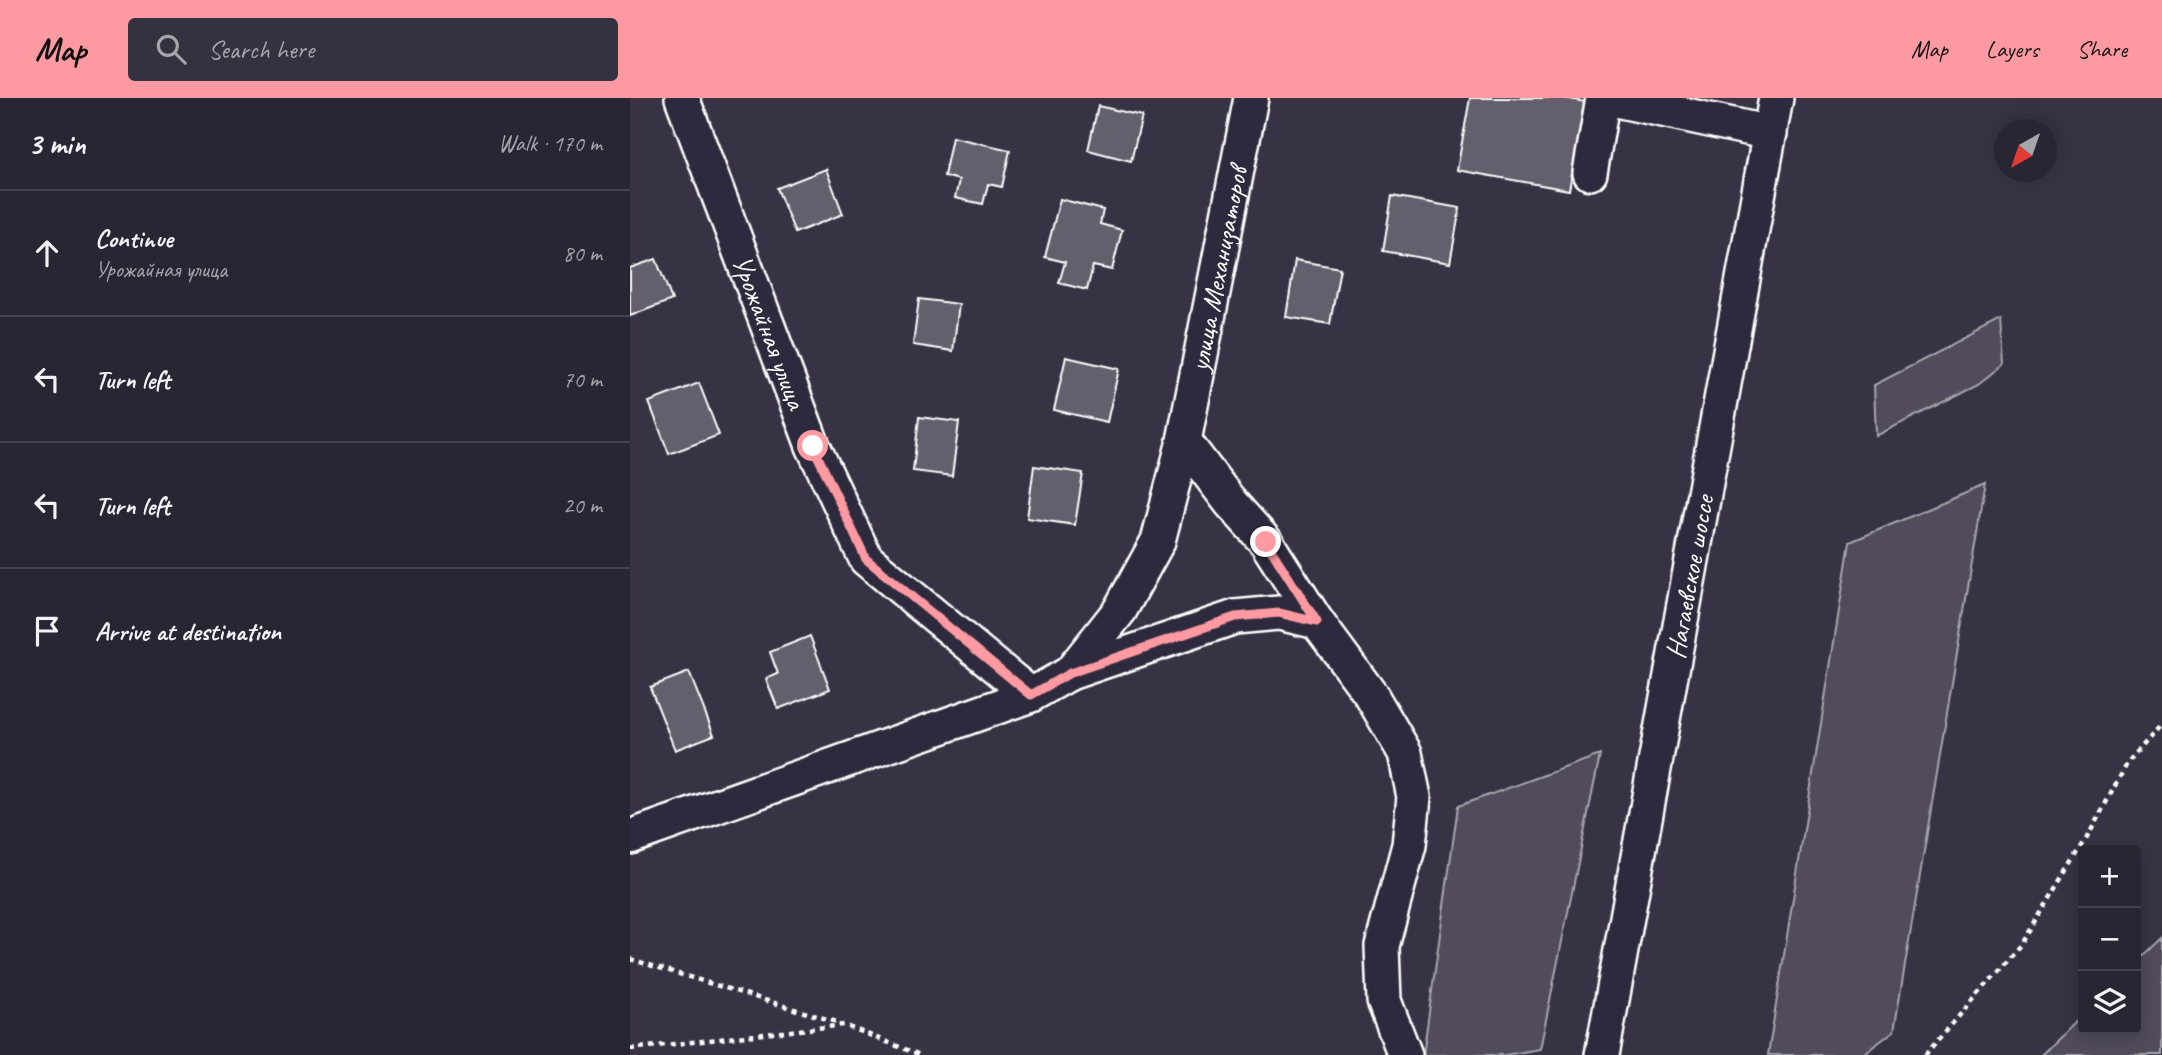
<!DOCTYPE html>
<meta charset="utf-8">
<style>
:root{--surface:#292634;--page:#353240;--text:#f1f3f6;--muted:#a5a5ac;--line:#45434f;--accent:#ff9aa2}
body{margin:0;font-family:Caveat,sans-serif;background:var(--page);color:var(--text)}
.controls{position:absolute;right:21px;bottom:21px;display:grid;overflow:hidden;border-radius:7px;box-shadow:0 4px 18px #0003}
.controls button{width:63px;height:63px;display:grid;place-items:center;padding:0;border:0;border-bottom:2px solid var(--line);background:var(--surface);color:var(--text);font:35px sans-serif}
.compass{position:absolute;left:1364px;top:21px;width:63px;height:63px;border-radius:50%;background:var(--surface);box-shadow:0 4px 18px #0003;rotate:220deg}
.stop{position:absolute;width:21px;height:21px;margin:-16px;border:5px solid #ff9aa2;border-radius:50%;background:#fff}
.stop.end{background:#ff9aa2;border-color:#fff;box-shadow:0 2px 7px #0008}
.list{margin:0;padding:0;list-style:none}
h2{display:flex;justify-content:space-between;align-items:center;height:91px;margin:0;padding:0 28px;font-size:30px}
h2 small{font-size:23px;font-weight:400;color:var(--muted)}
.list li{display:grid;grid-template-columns:46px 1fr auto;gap:21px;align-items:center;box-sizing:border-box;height:126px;padding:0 28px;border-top:2px solid var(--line)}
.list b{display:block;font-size:26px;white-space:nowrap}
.list p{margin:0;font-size:23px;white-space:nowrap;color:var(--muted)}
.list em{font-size:23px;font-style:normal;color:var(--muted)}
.icon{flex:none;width:38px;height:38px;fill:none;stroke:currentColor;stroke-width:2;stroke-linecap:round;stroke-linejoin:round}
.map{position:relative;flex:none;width:1532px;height:957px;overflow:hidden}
header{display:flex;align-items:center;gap:42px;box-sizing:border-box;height:98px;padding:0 35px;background:var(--accent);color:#111}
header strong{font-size:33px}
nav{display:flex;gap:38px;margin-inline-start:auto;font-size:24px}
.search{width:490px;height:63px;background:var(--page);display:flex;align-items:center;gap:18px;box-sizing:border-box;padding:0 24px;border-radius:7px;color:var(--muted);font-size:26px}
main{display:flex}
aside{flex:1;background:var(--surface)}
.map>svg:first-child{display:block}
.green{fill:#514c5c;stroke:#a8a6ae;stroke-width:2}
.building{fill:#635f6d;stroke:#fff;stroke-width:2}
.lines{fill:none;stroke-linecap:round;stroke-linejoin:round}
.minor-casing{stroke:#fff;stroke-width:38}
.path{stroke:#fff;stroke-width:4.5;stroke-dasharray:5 5;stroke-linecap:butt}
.minor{stroke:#2f2a3d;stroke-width:33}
.route{stroke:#ff9aa2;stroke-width:9}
.labels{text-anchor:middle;stroke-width:7;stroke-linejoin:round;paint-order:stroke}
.street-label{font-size:28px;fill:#fff;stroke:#2f2a3d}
</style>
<header>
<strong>Map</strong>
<div class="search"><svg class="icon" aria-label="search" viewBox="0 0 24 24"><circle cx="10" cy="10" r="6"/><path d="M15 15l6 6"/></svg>Search here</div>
<nav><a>Map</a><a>Layers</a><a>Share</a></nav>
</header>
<main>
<aside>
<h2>3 min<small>Walk · 170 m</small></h2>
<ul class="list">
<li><svg class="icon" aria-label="ahead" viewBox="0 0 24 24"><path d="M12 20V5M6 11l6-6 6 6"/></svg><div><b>Continue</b><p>Урожайная улица</p></div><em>80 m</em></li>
<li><svg class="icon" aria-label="left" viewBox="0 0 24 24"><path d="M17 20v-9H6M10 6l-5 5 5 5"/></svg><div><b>Turn left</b></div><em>70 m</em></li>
<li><svg class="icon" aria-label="left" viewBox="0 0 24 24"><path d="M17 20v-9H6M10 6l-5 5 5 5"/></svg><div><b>Turn left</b></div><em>20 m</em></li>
<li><svg class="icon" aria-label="arrive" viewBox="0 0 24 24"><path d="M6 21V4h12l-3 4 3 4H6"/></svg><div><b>Arrive at destination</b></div></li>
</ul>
</aside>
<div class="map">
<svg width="1532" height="957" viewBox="0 0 1532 957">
<rect width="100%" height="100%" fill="#373345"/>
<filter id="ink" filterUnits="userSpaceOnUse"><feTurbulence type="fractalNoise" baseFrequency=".0143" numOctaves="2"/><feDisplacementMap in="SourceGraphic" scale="14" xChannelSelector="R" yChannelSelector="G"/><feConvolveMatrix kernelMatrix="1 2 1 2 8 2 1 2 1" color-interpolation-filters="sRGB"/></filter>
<g filter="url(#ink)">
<path class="green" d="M1371 222 1374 266 1349 286 1246 338 1244 287Z
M1355 387 1264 933 1232 957H1138L1220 444Z
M970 657 910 951 875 957H793L828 708Z
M1532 840V957H1411L1453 916V931H1506V865Z"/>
<path class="building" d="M840 0H935L955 4 939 92 827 72Z
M468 8 512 18 501 63 458 52Z
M322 39 380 52 372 89 358 86 353 106 325 100 329 82 314 78Z
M196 71 213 116 165 135 147 90Z
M762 98 830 110 820 165 753 153Z
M430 101 473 112 470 126 492 132 482 172 463 168 457 192 429 185 435 164 415 159Z
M26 161 42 202 0 218V170Z
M665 162 710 170 700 226 656 219Z
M289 201 329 206 323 253 283 247Z
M436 259 489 271 477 324 424 312Z
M69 285 89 337 39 356 19 304Z
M289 319 329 324 322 378 283 373Z
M404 368 453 375 445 427 397 420Z
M180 538 200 591 148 611 136 581 148 576 140 554Z
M59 574 84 637 45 652 20 589Z"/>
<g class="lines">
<g class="minor-casing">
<g id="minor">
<path id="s1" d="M52 0 183 348 236 461 401 597"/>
<path d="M977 0 1140 35"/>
<path d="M960 75 973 0"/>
<path d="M554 343 601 405 636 444 687 524 741 597 775 655 784 699 779 747 752 848 754 903 775 957"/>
<path d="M440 575 605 519 649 515 687 524"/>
<path id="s2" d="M0 739 401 597 440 575 490 512 528 443 554 343 621 0"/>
<path id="s3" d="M972 957 1146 0"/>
</g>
</g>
<path class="path" d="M0 861 210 925
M0 951 214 927 290 957
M1295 957 1392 846 1458 738 1498 664 1532 626"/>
<use href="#minor" class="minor"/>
</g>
</g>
<g class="lines" filter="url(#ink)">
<path class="route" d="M183 348 236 461 401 597 440 575 605 519 649 515 687 524 636 444"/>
</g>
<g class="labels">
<g class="street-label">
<text dy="10" stroke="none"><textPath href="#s2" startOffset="908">улица Механизаторов</textPath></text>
<text dy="10" stroke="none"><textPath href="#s1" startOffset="250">Урожайная улица</textPath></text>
<text dy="10" stroke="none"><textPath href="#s3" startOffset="486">Нагаевское шоссе</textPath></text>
</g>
</g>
</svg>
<div class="controls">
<button>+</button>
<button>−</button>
<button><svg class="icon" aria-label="layers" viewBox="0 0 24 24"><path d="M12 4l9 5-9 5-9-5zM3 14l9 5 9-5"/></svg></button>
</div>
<svg class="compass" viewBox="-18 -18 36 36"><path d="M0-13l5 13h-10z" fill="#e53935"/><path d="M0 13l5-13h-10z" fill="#a5a5ac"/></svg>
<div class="stop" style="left:183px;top:348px"></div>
<div class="stop end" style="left:636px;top:444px"></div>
</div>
</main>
